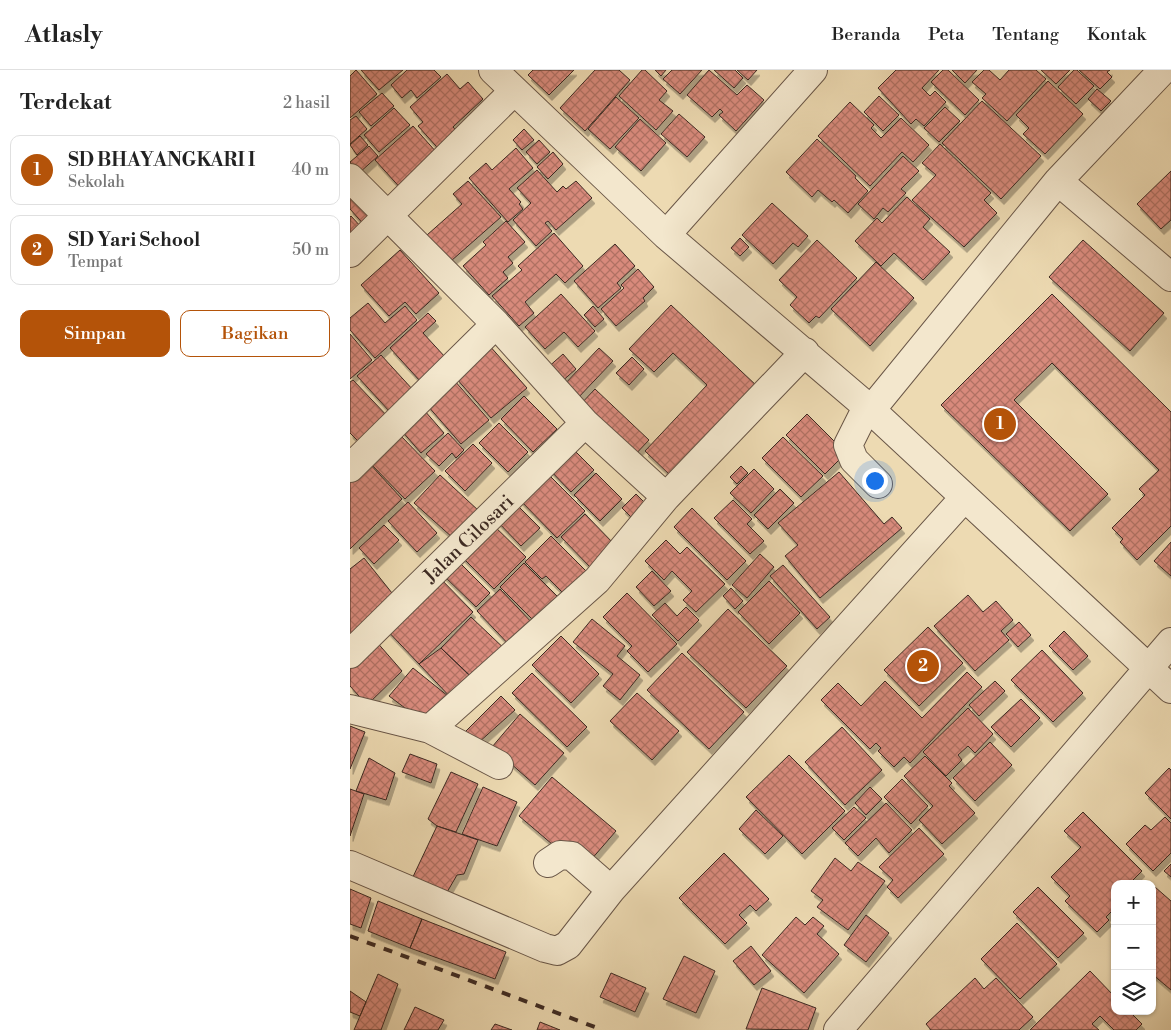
<!DOCTYPE html>
<html lang="id">
<meta charset="utf-8">
<style>
:root{--surface:#fff;--page:#f2f2f2;--text:#222;--muted:#767676;--line:#e0e0e0;--accent:#b45309}
body{margin:0;font-family:"Libre Bodoni",serif;background:var(--page);color:var(--text)}
.controls{position:absolute;right:15px;bottom:15px;display:grid;overflow:hidden;border-radius:10px;box-shadow:0 1px 4px #0004}
.controls button{width:45px;height:45px;display:grid;place-items:center;padding:0;border:0;border-bottom:1px solid var(--line);background:var(--surface);color:var(--text);font:25px sans-serif}
.you{position:absolute;left:524px;top:410px;width:18px;height:18px;margin:-12px;border:4px solid #fff;border-radius:50%;background:#1a73e8;box-shadow:0 0 0 8px #1a73e833}
.badge{display:grid;place-items:center;width:32px;height:32px;border-radius:50%;background:var(--accent);color:#fff;font-size:16px;font-weight:700}
.pin{position:absolute;translate:-50% -50%;border:2px solid #fff;box-shadow:0 1px 5px #0006}
.list{margin:0;padding:0;list-style:none}
h2{display:flex;justify-content:space-between;align-items:center;height:65px;margin:0;padding:0 20px;font-size:21px}
h2 small{font-size:16px;font-weight:400;color:var(--muted)}
.list li{display:grid;grid-template-columns:32px 1fr auto;gap:15px;align-items:center;box-sizing:border-box;height:70px;margin:0 10px 10px;padding:0 10px;border:1px solid var(--line);border-radius:10px}
.list b{display:block;font-size:19px;white-space:nowrap}
.list p{margin:0;font-size:16px;white-space:nowrap;color:var(--muted)}
.list em{font-size:16px;font-style:normal;color:var(--muted)}
.actions{display:flex;gap:10px;padding:15px 20px}
.actions a{flex:1;padding:11px 0;border:1px solid var(--accent);border-radius:10px;text-align:center;font-size:18px;color:var(--accent)}
.actions .main{background:var(--accent);color:#fff}
.icon{flex:none;width:28px;height:28px;fill:none;stroke:currentColor;stroke-width:2;stroke-linecap:round;stroke-linejoin:round}
.map{position:relative;flex:none;width:821px;height:960px;overflow:hidden}
header{display:flex;align-items:center;gap:30px;box-sizing:border-box;height:70px;padding:0 25px;background:var(--surface);border-bottom:1px solid var(--line)}
header strong{font-size:24px}
nav{display:flex;gap:28px;margin-inline-start:auto;font-size:18px}
main{display:flex}
aside{flex:1;background:var(--surface)}
.map>svg:first-child{display:block}
.building{fill:url(#building-cross-hatch);stroke:#3d2a23;filter:url(#shadow)}
.lines{fill:none;stroke-linecap:round;stroke-linejoin:round}
.minor-casing{stroke:#695647;stroke-width:30}
.minor{stroke:#f3e7cd;stroke-width:28}
.rail{stroke:#3d2a23;stroke-width:4;stroke-dasharray:9 9;stroke-linecap:butt}
.labels{text-anchor:middle;stroke-width:4;stroke-linejoin:round;paint-order:stroke}
.street-label{font-size:19px;fill:#3d2a23;stroke:#f3e7cd}
</style>
<header>
<strong>Atlasly</strong>
<nav><a>Beranda</a><a>Peta</a><a>Tentang</a><a>Kontak</a></nav>
</header>
<main>
<aside>
<h2>Terdekat<small>2 hasil</small></h2>
<ul class="list">
<li><span class="badge">1</span><div><b>SD BHAYANGKARI I</b><p>Sekolah</p></div><em>40 m</em></li>
<li><span class="badge">2</span><div><b>SD Yari School</b><p>Tempat</p></div><em>50 m</em></li>
</ul>
<div class="actions"><a class="main">Simpan</a><a>Bagikan</a></div>
</aside>
<div class="map">
<svg width="821" height="960" viewBox="0 0 821 960">
<defs>
<pattern id="building-cross-hatch" width="8" height="8" patternUnits="userSpaceOnUse" patternTransform="scale(1.25)"><rect width="8" height="8" fill="#d88a7b"/><path d="M0 0l8 8M0 8l8-8" fill="none" stroke="#b07164"/></pattern>
<filter id="shadow"><feDropShadow dx="3" dy="5.5" stdDeviation="0" flood-color="#0004"/></filter>
</defs>
<rect width="100%" height="100%" fill="#eddab2"/>
<filter id="stains"><feTurbulence type="fractalNoise" baseFrequency=".004" numOctaves="4"/><feColorMatrix values="0 0 0 0 .2 0 0 0 0 .09 0 0 0 0 .02 0 0 0 .5 -.17"/></filter>
<radialGradient id="worn" r=".72"><stop offset=".6" stop-color="#630" stop-opacity="0"/><stop offset="1" stop-color="#630" stop-opacity=".3"/></radialGradient>
<path class="building" d="M6 0 27 24 0 48V6Z
M11 0H53L29 20Z
M57 0H84L91 7 67 28 61 20 52 28 41 15Z
M183 0H224L199 25 178 5Z
M245 0H269L280 10 235 61 210 38Z
M292 0H295L317 21 309 30 323 41 306 60 269 26Z
M305 0H316L311 6Z
M322 0H352L330 24 313 9Z
M359 0 387 25 397 15 414 30 386 61 369 45 373 42 370 39 362 47 337 25Z
M364 0H385L393 8 384 18Z
M387 0H407L398 10Z
M546 0H589L572 18 580 26 585 21 596 32 574 56 566 49 561 54 528 18Z
M593 0H598L629 30 615 45 581 12Z
M602 0H627L615 13Z
M634 0H639L650 10 659 0H686L696 9 657 51 632 28 636 24 622 12Z
M691 0H720L706 14Z
M724 0H727L744 16 726 34 708 17Z
M729 0H760L757 2 762 7 750 19Z
M97 4 110 19 118 12 133 29 103 57 113 68 94 85 68 56 73 52 60 37Z
M698 11 733 44 695 84 673 64 679 58 666 45Z
M747 19 761 31 751 41 738 29Z
M32 23 44 36 21 56 9 42Z
M529 26 549 45 533 61 514 42Z
M266 27 289 48 260 79 238 59Z
M632 31 691 86 651 129 592 73Z
M500 32 524 55 521 58 531 68 551 48 579 75 563 92 552 82 520 116 468 66Z
M595 37 610 51 589 72 574 58Z
M44 38 60 55 29 82 14 65Z
M329 44 355 67 337 87 311 64Z
M6 46 17 59 0 74V50Z
M290 49 316 73 291 101 265 77Z
M63 56 88 84 54 122 25 90Z
M174 59 184 70 172 80 163 70Z
M10 66 18 75 7 85 0 75Z
M467 69 506 106 505 108 518 121 498 143 484 130 482 132 468 120 462 127 436 102Z
M189 70 200 82 187 94 176 82Z
M590 74 641 123 634 130 647 143 614 177 562 130 586 105 572 93Z
M19 76 28 86 9 103 0 92Z
M166 78 183 98 159 119 171 132 169 134 173 139 158 152 119 108 136 93 142 100Z
M203 82 213 94 198 109 187 97Z
M553 86 569 101 551 119 556 123 538 142 533 138 524 149 508 134Z
M187 100 207 122 213 116 216 119 226 111 242 128 206 160 198 151 195 153 202 161 186 176 163 150 181 133 167 118Z
M821 101V150L811 159 787 134Z
M118 111 151 147 101 191 77 165 112 134 103 124Z
M7 122 29 146 16 157 0 139V128Z
M557 127 580 149 573 157 600 182 573 210 544 183 531 196 505 171 527 148 532 153Z
M422 133 458 166 448 177 443 173 423 194 392 165Z
M1 146 13 159 0 171V147Z
M156 151 175 172 158 187 163 193 153 202 158 208 139 225 113 196 136 175 133 172Z
M204 163 233 196 215 213 206 204 175 232 184 243 169 256 142 226 172 200 168 196Z
M390 168 399 177 390 186 381 178Z
M467 170 507 208 469 248 466 246 459 253 440 235 447 227 429 210Z
M733 170 814 243 780 281 699 207Z
M265 174 285 196 267 213 271 218 248 238 224 211Z
M50 180 89 223 66 244 55 232 39 246 11 215Z
M526 192 564 228 520 276 481 239Z
M288 199 304 217 293 228 295 231 266 256 251 239 274 218 271 215Z
M211 224 245 261 228 277 214 262 195 279 175 257Z
M702 224 821 342V456L787 490 770 472 773 469 762 458 795 425 789 419 809 400 702 293 664 330 758 424 720 461 591 335Z
M18 233 35 253 55 236 67 250 25 288 0 260V248Z
M321 235 408 317 322 407 295 381 357 315 323 283 304 302 279 279Z
M243 236 254 249 245 257 234 245Z
M78 243 86 251 73 263 96 288 70 311 40 278Z
M0 264 22 290 0 309Z
M138 274 177 318 141 348 106 308Z
M249 278 263 291 226 330 212 317Z
M213 284 226 299 210 313 196 299Z
M31 285 64 321 40 342 7 306Z
M282 287 294 299 279 315 266 303Z
M3 310 40 349 12 375 0 363V312Z
M104 310 139 350 111 374 77 335Z
M245 319 299 370 282 388 228 337Z
M174 326 207 359 183 382 151 349Z
M74 340 94 363 71 383 51 360Z
M457 344 496 383 475 404 436 365Z
M149 353 178 382 158 402 129 373Z
M98 363 114 380 106 388 102 383 89 396 76 384Z
M50 365 85 401 55 429 20 393Z
M433 367 473 406 451 427 412 388Z
M123 374 142 393 115 421 95 401Z
M218 374 244 400 221 422 196 396Z
M19 393 52 429 0 479V411Z
M391 396 398 403 387 414 380 407Z
M404 399 424 419 401 443 380 423Z
M194 400 235 441 207 468 167 427Z
M489 402 534 454 542 447 552 458 470 528 435 486 448 475 428 453Z
M246 403 272 429 250 451 224 425Z
M90 405 129 441 103 468 64 433Z
M430 419 444 433 418 459 404 445Z
M286 424 301 439 287 453 272 438Z
M383 430 402 449 397 454 414 471 400 484 364 448Z
M163 431 190 458 171 476 145 449Z
M58 432 87 463 67 482 38 451Z
M342 438 396 491 377 510 324 457Z
M235 444 265 475 241 498 211 467Z
M140 452 176 487 144 519 109 484Z
M34 455 49 470 24 494 9 478Z
M201 466 243 508 213 523 196 506 192 509 175 492Z
M316 470 330 484 337 477 375 514 346 542 333 530 342 521 322 501 314 510 295 491Z
M821 472V506L804 491Z
M410 484 424 497 397 528 382 515Z
M14 488 46 528 0 573V499Z
M105 488 140 523 126 537 91 503Z
M174 493 211 530 187 554 150 517Z
M433 495 480 547 467 559 420 506Z
M302 501 321 521 304 536 286 517Z
M86 504 123 542 69 594 32 555Z
M419 511 450 543 419 574 388 542Z
M381 518 393 531 385 539 373 526Z
M150 519 186 557 163 579 127 541Z
M277 523 327 574 298 602 277 581 282 576 253 547Z
M618 525 633 542 646 531 663 550 651 561 659 570 625 601 584 556Z
M315 533 327 546 336 537 349 550 328 571 302 545Z
M378 539 437 596 396 638 337 582Z
M121 547 160 584 130 615 91 578Z
M242 549 275 576 267 586 290 605 270 630 253 616 263 604 223 572Z
M669 552 681 565 668 577 656 564Z
M578 557 613 593 569 636 534 600Z
M714 561 738 586 723 600 699 576Z
M211 566 249 604 221 633 182 595Z
M25 570 52 601 17 635 0 616V594Z
M91 578 124 610 103 630 69 594Z
M692 580 733 623 703 652 661 610Z
M332 583 394 642 359 679 297 620Z
M63 598 103 630 79 656 39 626Z
M617 602 632 617 560 693 554 687 544 697 528 681 531 678 526 673 520 679 471 630 488 613 511 636 535 611 572 648Z
M182 603 237 657 217 677 162 623Z
M645 611 655 621 629 646 619 635Z
M287 623 329 661 302 690 260 651Z
M151 626 165 640 128 673 113 664Z
M671 629 690 648 661 677 641 657Z
M618 638 643 664 625 683 618 676 608 685 612 690 596 706 573 682Z
M170 644 214 683 185 715 142 677Z
M0 656 15 662 0 699Z
M492 657 532 700 495 735 455 692Z
M640 672 662 695 625 731 603 708Z
M60 684 87 694 81 713 52 702Z
M439 685 495 741 452 784 396 727Z
M575 686 602 713 599 716 625 743 592 774 569 750 583 736 554 706Z
M19 688 45 703 36 730 6 721Z
M819 698 821 700V749L795 723Z
M101 702 128 714 106 762 87 756 78 749Z
M202 707 266 761 240 791 217 772 209 780 169 746Z
M552 709 578 736 561 754 534 727Z
M133 717 167 732 147 776 112 764Z
M520 717 532 729 516 745 505 733Z
M0 719 14 724 0 766Z
M536 733 562 760 539 783 526 768 508 786 495 773Z
M504 737 516 748 494 770 482 758Z
M406 740 433 766 415 784 389 759Z
M733 742 792 801 779 814H765V838L756 847 759 850 747 862 715 831 720 826 701 807 731 777 714 761Z
M815 747 821 753V783L803 801 776 774 795 755 801 760Z
M87 756 128 770 114 804 107 805 96 824 61 811Z
M569 758 594 784 548 828 537 817 543 810 529 797Z
M374 783 419 829 406 841 400 835 389 845 397 853 375 874 329 828Z
M485 788 501 801 508 792 535 811 498 860 467 837 473 830 461 821Z
M821 794V807L814 801Z
M688 817 734 863 708 888 663 842Z
M805 817 821 831V920L802 904V821Z
M0 819 21 828 11 858 0 854Z
M28 831 72 849 60 878 18 861Z
M516 845 539 863 516 892 494 875Z
M446 847 455 855 463 847 474 856 467 864 489 884 454 923 412 885Z
M72 849 156 882 145 909 60 878Z
M667 853 707 894 670 929 631 889Z
M401 876 421 901 404 915 383 891Z
M334 886 365 901 346 943 313 929Z
M740 901 765 927V941H779L792 954 786 960H764L750 946 742 954 749 960H680Z
M261 903 296 918 285 942 250 927Z
M28 904 48 914 31 960H4Z
M625 908 634 919 646 908 683 947 669 960H581L576 954Z
M412 918 466 938 458 960 396 959Z
M0 921 16 932 10 946 0 942Z
M65 937 94 950 88 960H54Z
M190 952 210 960H187Z
M145 954 162 960H141Z"/>
<g class="lines">
<g class="minor-casing">
<path id="minor" d="M143 0 316 165 521 340
M813 0 708 111 521 340 821 619
M0 108 146 254 235 353 316 427
M708 111 821 207
M316 165 463 0
M0 183 164 21
M517 337 498 375 504 390 528 414
M0 398 146 254
M0 584 235 353
M0 639 80 659 247 510 316 427 455 282
M80 659 149 695
M198 793 210 785 222 786 261 820
M0 795 195 878 207 881 218 875 261 820 614 428
M488 960 821 572"/>
</g>
<use href="#minor" class="minor"/>
<path class="rail" d="M0 866 253 960"/>
</g>
<g class="labels">
<g class="street-label">
<text transform="translate(118 468) rotate(-44)" y="7">Jalan Cilosari</text>
</g>
</g>
<rect width="100%" height="100%" filter="url(#stains)"/>
<rect width="100%" height="100%" fill="url(#worn)"/>
</svg>
<div class="controls">
<button>+</button>
<button>−</button>
<button><svg class="icon" aria-label="layers" viewBox="0 0 24 24"><path d="M12 4l9 5-9 5-9-5zM3 14l9 5 9-5"/></svg></button>
</div>
<div class="you"></div>
<div class="pin badge" style="left:650px;top:354px">1</div>
<div class="pin badge" style="left:573px;top:596px">2</div>
</div>
</main>
